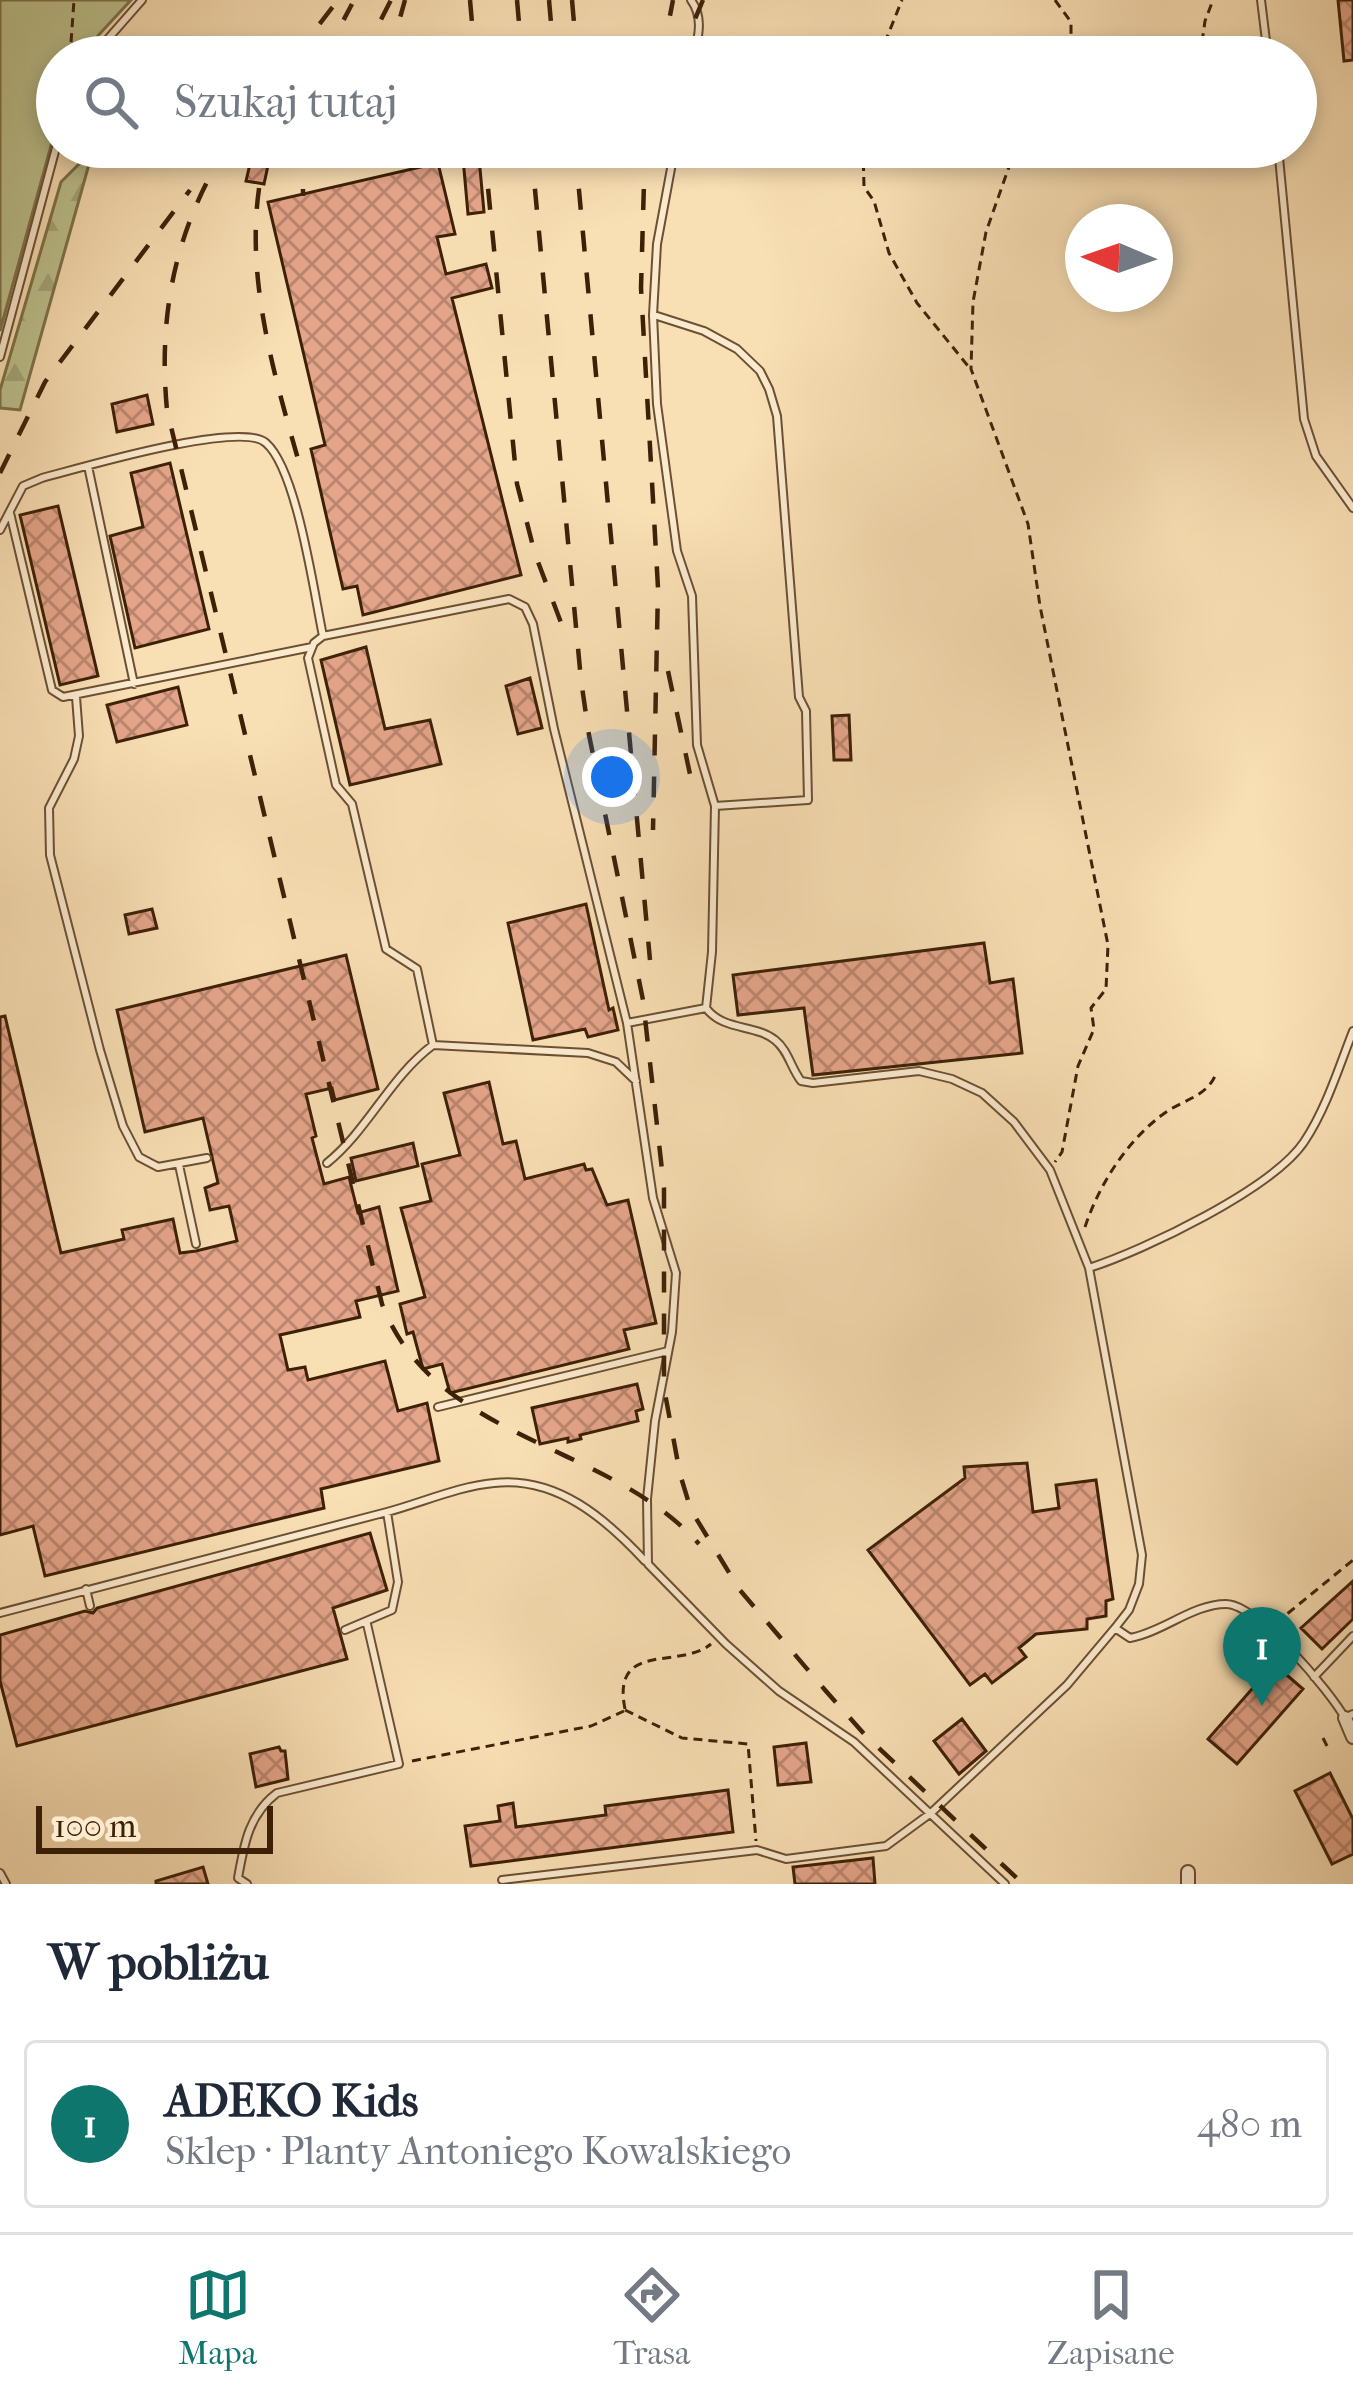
<!DOCTYPE html>
<html lang="pl">
<meta charset="utf-8">
<style>
:root{--surface:#fff;--page:#f2f2f3;--text:#1f2937;--muted:#747a83;--line:#e0e1e3;--accent:#0f766e}
body{margin:0;font-family:"IM FELL French Canon",serif;background:var(--page);color:var(--text)}
.compass{position:absolute;left:1065px;top:204px;width:108px;height:108px;border-radius:50%;background:var(--surface);box-shadow:0 6px 18px #0003;rotate:272deg}
.scale{position:absolute;left:36px;bottom:30px;width:237px;box-sizing:border-box;padding-left:12px;border:6px solid #3d2107;border-top:0;font-size:33px;line-height:42px;white-space:nowrap;color:#3d2107;-webkit-text-stroke:9px #fbeace;paint-order:stroke}
.you{position:absolute;left:612px;top:777px;width:42px;height:42px;margin:-30px;border:9px solid #fff;border-radius:50%;background:#1a73e8;box-shadow:0 0 0 18px #1a73e833}
.badge{display:grid;place-items:center;width:78px;height:78px;border-radius:50%;background:var(--accent);color:#fff;font-size:39px;font-weight:700}
.pin{position:absolute;translate:-50% -99px;filter:drop-shadow(0 3px 6px #0008)}
.pin::after{content:'';position:absolute;top:63px;width:42px;height:36px;background:inherit;clip-path:polygon(0 0,100% 0,50% 100%)}
.list{margin:0;padding:0;list-style:none}
h2{display:flex;justify-content:space-between;align-items:center;height:156px;margin:0;padding:0 48px;font-size:51px}
h2 small{font-size:39px;font-weight:400;color:var(--muted)}
.list li{display:grid;grid-template-columns:78px 1fr auto;gap:36px;align-items:center;box-sizing:border-box;height:168px;margin:0 24px 24px;padding:0 24px;border:3px solid var(--line);border-radius:12px}
.list b{display:block;font-size:45px;white-space:nowrap}
.list p{margin:0;font-size:39px;white-space:nowrap;color:var(--muted)}
.list em{font-size:39px;font-style:normal;color:var(--muted)}
.icon{flex:none;width:66px;height:66px;fill:none;stroke:currentColor;stroke-width:2;stroke-linecap:round;stroke-linejoin:round}
.map{position:relative;flex:none;width:1353px;height:1884px;overflow:hidden}
.search{position:absolute;background:var(--surface);box-shadow:0 6px 18px #0003;left:36px;right:36px;top:36px;height:132px;display:flex;align-items:center;gap:30px;box-sizing:border-box;padding:0 42px;border-radius:66px;color:var(--muted);font-size:45px}
.sheet{height:348px;background:var(--surface)}
nav{display:flex;justify-content:space-around;align-items:center;box-sizing:border-box;height:168px;border-top:3px solid var(--line);background:var(--surface);font-size:33px;color:var(--muted)}
nav a{display:grid;justify-items:center;gap:6px}
nav .on{color:var(--accent)}
.map>svg:first-child{display:block}
.green{fill:#bdc28e;stroke:#7d724a;stroke-width:3}
.forest{fill:url(#forest-firs);stroke:#7d724a;stroke-width:3}
.building{fill:url(#building-cross-hatch);stroke:#3d2107;stroke-width:3}
.lines{fill:none;stroke-linecap:round;stroke-linejoin:round}
.service-casing{stroke:#6c5032;stroke-width:10}
.minor-casing{stroke:#6c5032;stroke-width:16}
.path{stroke:#3d2107;stroke-width:3;stroke-dasharray:9 6;stroke-linecap:butt}
.service{stroke:#fbeace;stroke-width:6}
.minor{stroke:#fbeace;stroke-width:12}
.rail{stroke:#3d2107;stroke-width:4.5;stroke-dasharray:21 21;stroke-linecap:butt}
</style>
<div class="map">
<svg width="1353" height="1884" viewBox="0 0 1353 1884">
<defs>
<pattern id="forest-firs" width="22" height="20" patternUnits="userSpaceOnUse" patternTransform="scale(3)"><rect width="22" height="20" fill="#bdc28e"/><path d="M5 1l3.5 6h-7zM16 11l3.5 6h-7z" fill="#a3a679"/></pattern>
<pattern id="building-cross-hatch" width="8" height="8" patternUnits="userSpaceOnUse" patternTransform="scale(3)"><rect width="8" height="8" fill="#e5a58a"/><path d="M0 0l8 8M0 8l8-8" fill="none" stroke="#bb866f"/></pattern>
</defs>
<rect width="100%" height="100%" fill="#f9dfb4"/>
<filter id="stains"><feTurbulence type="fractalNoise" baseFrequency=".00167" numOctaves="4"/><feColorMatrix values="0 0 0 0 .2 0 0 0 0 .09 0 0 0 0 .02 0 0 0 .5 -.17"/></filter>
<radialGradient id="worn" r=".72"><stop offset=".6" stop-color="#630" stop-opacity="0"/><stop offset="1" stop-color="#630" stop-opacity=".3"/></radialGradient>
<path class="green" d="M0 0H131L94 40 87 57H57V124L0 331Z"/>
<path class="forest" d="M93 150 20 410 0 408V390L61 182Z"/>
<path class="building" d="M1338 0H1353V60L1344 61Z
M254 147H272L264 184 246 181Z
M462 147H478L484 212 468 214Z
M438 163 455 234 437 237 446 274 486 264 492 288 452 298 521 575 363 615 357 586 343 589 311 449 325 445 268 202Z
M147 395 153 424 117 432 112 404Z
M170 463 209 629 135 648 110 536 143 527 131 473Z
M58 506 98 676 60 685 20 515Z
M366 647 385 729 430 720 441 764 350 785 321 660Z
M530 678 542 728 518 734 506 686Z
M178 687 187 725 117 742 107 705Z
M849 715 851 760H834L832 716Z
M586 904 609 1010 613 1008 618 1030 588 1037 585 1029 533 1040 508 923Z
M152 909 157 928 129 934 125 915Z
M984 943 990 983 1013 979 1022 1053 813 1075 804 1008 738 1015 733 975Z
M346 955 378 1089 335 1100 332 1088 306 1094 316 1136 312 1138 324 1184 349 1177 358 1213 379 1207 398 1291 356 1301 360 1317 280 1335 288 1370 305 1367 308 1380 385 1361 398 1411 427 1403 439 1461 321 1489 324 1508 45 1576 33 1526 0 1535V1017L5 1016 61 1253 124 1239 122 1230 173 1219 180 1253 196 1251 237 1241 229 1206 210 1210 205 1188 218 1183 203 1118 145 1132 117 1010Z
M489 1082 503 1144 516 1141 525 1179 584 1164 586 1170 592 1169 607 1205 628 1200 656 1323 624 1330 629 1349 450 1393 442 1364 423 1369 413 1332 407 1334 400 1304 425 1297 401 1208 431 1201 422 1164 460 1155 444 1093Z
M413 1143 418 1166 356 1181 351 1158Z
M637 1384 643 1409 636 1411 638 1421 580 1435 581 1439 568 1442V1438L540 1444 532 1408Z
M1027 1463 1033 1512 1059 1508 1056 1485 1096 1480 1113 1599 1106 1601V1616L1087 1619V1629L1036 1634 1019 1648 1026 1657 992 1683 985 1674 970 1685 868 1550 965 1478 964 1467Z
M370 1533 387 1590 333 1608 347 1659 17 1746 0 1681V1635L85 1611 93 1613 97 1608Z
M1353 1581V1619L1322 1649 1301 1628Z
M1274 1664 1303 1689 1237 1764 1208 1739Z
M962 1719 986 1751 959 1774 934 1741Z
M806 1743 811 1782 778 1785 774 1747Z
M279 1747 281 1751H285L288 1779 256 1787 250 1754Z
M1330 1773 1353 1819V1854L1332 1864 1295 1791Z
M728 1790 733 1832 471 1866 465 1826 500 1821 498 1806 513 1803 516 1827 606 1815 605 1806Z
M873 1858 875 1884H795L793 1867Z
M203 1867 208 1884H156V1881Z"/>
<g class="lines">
<g class="service-casing">
<path id="service" d="M691 0C704 18 698 37 694 57
M1261 0 1268 57
M92 57 142 0
M1278 147 1304 419 1316 456 1353 508
M654 315 704 331 737 349 760 371 769 389 777 416 799 697 806 711 808 800 715 806
M0 357 57 144
M88 466 134 684
M10 513 52 690 63 697 312 647
M0 530 23 486 42 478C80 468 241 420 266 443 297 470 314 593 323 636
M76 697 79 736 74 759 49 808 50 855 100 1050 123 1126 139 1157 158 1167 207 1158
M627 1023 706 1008
M433 1045 417 969 386 949 352 804 336 785 308 658 314 643 323 636 509 599 525 607 533 624 554 729 627 1023 653 1198 676 1273 672 1332 655 1421 647 1499 648 1564 726 1644 779 1691 854 1742 1005 1884
M327 1163C368 1130 390 1077 433 1045L588 1053 616 1062 636 1081
M179 1165 196 1244
M1089 1268C1145 1250 1272 1189 1304 1142 1326 1109 1339 1067 1353 1031
M438 1407 668 1351
M86 1589 90 1606
M0 1613 387 1512
M1115 1628 1130 1638C1163 1632 1193 1604 1226 1604 1257 1604 1330 1691 1345 1718L1353 1714
M345 1630 392 1610 398 1582 387 1512C421 1503 459 1486 494 1483 557 1476 606 1519 645 1561
M1314 1677 1353 1636
M0 1873 6 1884
M502 1880 757 1850 786 1859 886 1846 931 1813 1067 1685 1115 1628 1129 1610 1139 1584 1142 1555 1089 1268 1050 1170 1014 1122 982 1093 952 1079 919 1071 813 1083 801 1081C791 1068 788 1050 775 1040 755 1024 723 1031 706 1008L712 952 715 806 697 745 692 596 677 551 657 404 653 315 657 244 675 147
M247 1884 238 1878C244 1844 249 1814 277 1793L399 1764 367 1624"/>
</g>
<g class="minor-casing">
<path id="minor" d="M1345 1718 1353 1737
M1188 1872V1884"/>
</g>
<path class="path" d="M1055 0 1071 22V57
M70 57 74 0
M879 57 902 0
M1200 57 1205 21 1213 0
M863 147 864 187 874 201 889 253 917 303 968 366
M1016 147 986 232 973 302 971 369 1028 524 1040 606 1108 945 1106 989 1091 1008 1094 1029 1078 1066 1062 1152 1055 1162
M1085 1227C1099 1185 1126 1142 1162 1115 1181 1100 1205 1098 1215 1076
M1276 1623 1353 1560
M625 1709C611 1640 680 1670 711 1644
M625 1710 682 1738 748 1744 756 1841
M1323 1738 1327 1746
M412 1761 591 1726 624 1711"/>
<use href="#service" class="service"/>
<use href="#minor" class="minor"/>
<path class="rail" d="M470 0 475 57
M517 0 522 57
M549 0 554 57
M572 0 577 57
M294 57 338 0
M324 57 352 4
M362 57 391 0
M389 57 405 0
M662 57 673 0
M679 57 703 0
M227 147C175 229 158 315 167 410L382 1304C435 1442 609 1442 699 1544
M268 147C237 252 271 364 300 466
M303 147V196
M384 147 388 178
M484 147 517 484 535 554 568 641
M531 147 581 680 589 735 643 1000 664 1188V1388L680 1474 691 1510 739 1589 825 1690 865 1735 1023 1884
M575 147 650 960
M645 147 641 288 658 588 653 830
M0 473 45 382 190 190
M668 671 694 793"/>
</g>
<rect width="100%" height="100%" filter="url(#stains)"/>
<rect width="100%" height="100%" fill="url(#worn)"/>
</svg>
<svg class="compass" viewBox="-18 -18 36 36"><path d="M0-13l5 13h-10z" fill="#e53935"/><path d="M0 13l5-13h-10z" fill="#747a83"/></svg>
<div class="scale">100 m</div>
<div class="you"></div>
<div class="pin badge" style="left:1262px;top:1706px">1</div>
<div class="search"><svg class="icon" aria-label="search" viewBox="0 0 24 24"><circle cx="10" cy="10" r="6"/><path d="M15 15l6 6"/></svg>Szukaj tutaj</div>
</div>
<section class="sheet">
<h2>W pobliżu<small></small></h2>
<ul class="list">
<li><span class="badge">1</span><div><b>ADEKO Kids</b><p>Sklep · Planty Antoniego Kowalskiego</p></div><em>480 m</em></li>
</ul>
</section>
<nav>
<a class="on"><svg class="icon" aria-label="map" viewBox="0 0 24 24"><path d="M3 6l6-2 6 2 6-2v14l-6 2-6-2-6 2zM9 4v14M15 6v14"/></svg>Mapa</a>
<a><svg class="icon" aria-label="directions" viewBox="0 0 24 24"><path d="M12 3l9 9-9 9-9-9zM9 14v-3h6M13 9l2 2-2 2"/></svg>Trasa</a>
<a><svg class="icon" aria-label="saved" viewBox="0 0 24 24"><path d="M7 4h10v16l-5-4-5 4z"/></svg>Zapisane</a>
</nav>
